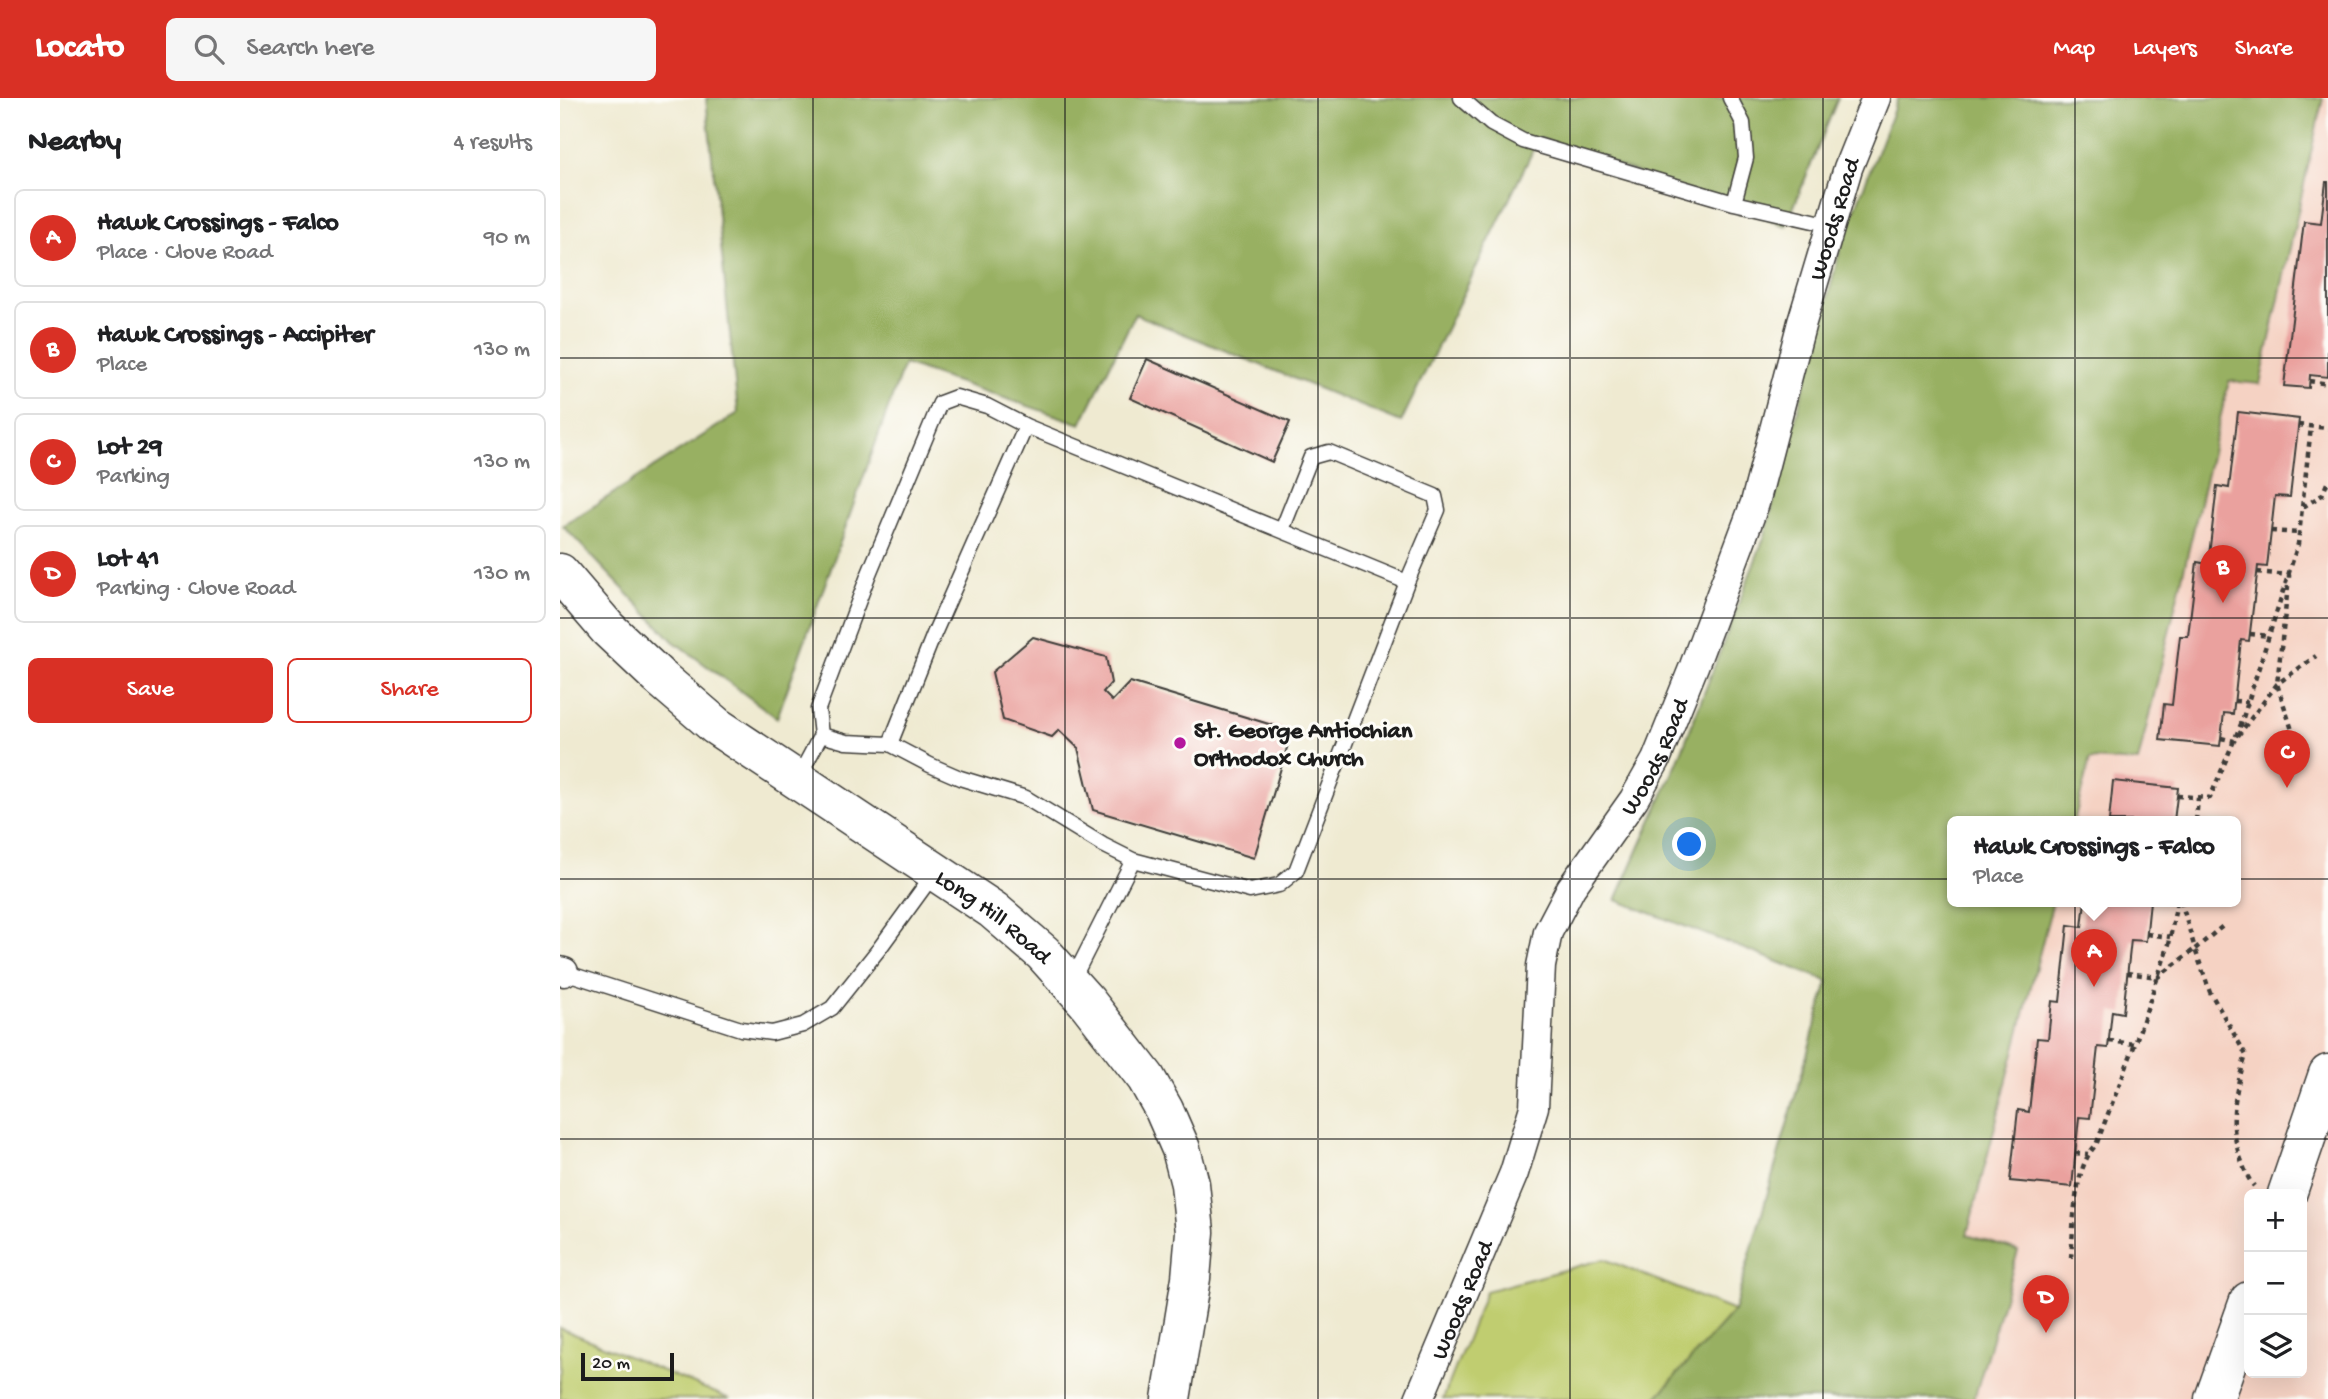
<!DOCTYPE html>
<meta charset="utf-8">
<style>
:root{--surface:#fff;--page:#f6f6f6;--text:#202124;--muted:#757577;--line:#e0e0e0;--accent:#d93025}
body{margin:0;font-family:"Gochi Hand",sans-serif;background:var(--page);color:var(--text)}
.controls{position:absolute;right:21px;bottom:21px;display:grid;overflow:hidden;border-radius:10px;box-shadow:0 7px 28px #0002}
.controls button{width:63px;height:63px;display:grid;place-items:center;padding:0;border:0;border-bottom:2px solid var(--line);background:var(--surface);color:var(--text);font:35px sans-serif}
.scale{position:absolute;left:21px;bottom:18px;width:93px;box-sizing:border-box;padding-left:7px;border:4px solid #1c1c1c;border-top:0;font-size:19px;line-height:24px;white-space:nowrap;color:#1c1c1c;-webkit-text-stroke:5px #fdfcf7;paint-order:stroke}
.you{position:absolute;left:1130px;top:747px;width:24px;height:24px;margin:-18px;border:5px solid #fff;border-radius:50%;background:#1a73e8;box-shadow:0 0 0 10px #1a73e833}
.badge{display:grid;place-items:center;width:46px;height:46px;border-radius:50%;background:var(--accent);color:#fff;font-size:23px;font-weight:700}
.pin{position:absolute;translate:-50% -58px;filter:drop-shadow(0 2px 4px #0008)}
.pin::after{content:'';position:absolute;top:37px;width:24px;height:21px;background:inherit;clip-path:polygon(0 0,100% 0,50% 100%)}
.popup{position:absolute;left:1387px;top:718px;width:294px;height:91px;box-sizing:border-box;display:grid;place-content:center;border-radius:10px;background:var(--surface);filter:drop-shadow(0 2px 5px #0005);font-size:23px;white-space:nowrap;color:var(--muted)}
.popup b{font-size:26px;color:var(--text)}
.popup::after{content:'';position:absolute;left:50%;top:100%;margin-left:-14px;border:14px solid transparent;border-top-color:var(--surface)}
.list{margin:0;padding:0;list-style:none}
h2{display:flex;justify-content:space-between;align-items:center;height:91px;margin:0;padding:0 28px;font-size:30px}
h2 small{font-size:23px;font-weight:400;color:var(--muted)}
.list li{display:grid;grid-template-columns:46px 1fr auto;gap:21px;align-items:center;box-sizing:border-box;height:98px;margin:0 14px 14px;padding:0 14px;border:2px solid var(--line);border-radius:10px}
.list b{display:block;font-size:26px;white-space:nowrap}
.list p{margin:0;font-size:23px;white-space:nowrap;color:var(--muted)}
.list em{font-size:23px;font-style:normal;color:var(--muted)}
.actions{display:flex;gap:14px;padding:21px 28px}
.actions a{flex:1;padding:16px 0;border:2px solid var(--accent);border-radius:10px;text-align:center;font-size:24px;color:var(--accent)}
.actions .main{background:var(--accent);color:#fff}
.icon{flex:none;width:38px;height:38px;fill:none;stroke:currentColor;stroke-width:2;stroke-linecap:round;stroke-linejoin:round}
.map{position:relative;flex:none;width:1768px;height:1301px;overflow:hidden}
header{display:flex;align-items:center;gap:42px;box-sizing:border-box;height:98px;padding:0 35px;background:var(--accent);color:#fff}
header strong{font-size:33px}
nav{display:flex;gap:38px;margin-inline-start:auto;font-size:24px}
.search{width:490px;height:63px;background:var(--page);display:flex;align-items:center;gap:18px;box-sizing:border-box;padding:0 24px;border-radius:10px;color:var(--muted);font-size:26px}
main{display:flex}
aside{flex:1;background:var(--surface)}
.map>svg:first-child{display:block}
.built{fill:#f5d2c3;fill-rule:evenodd}
.green{fill:#c0cd6f;stroke:#6e7446;stroke-width:2}
.forest{fill:#98b062;stroke:#5a663f;stroke-width:2}
.building{fill:#eaa19e}
.lines{fill:none;stroke-linecap:round;stroke-linejoin:round}
.lane-casing{stroke:#3c3b37;stroke-width:17}
.street-casing{stroke:#3c3b37;stroke-width:31}
.secondary-casing{stroke:#3c3b37;stroke-width:41}
.path{stroke:#3c3b37;stroke-width:4.5;stroke-dasharray:5 5;stroke-linecap:butt}
.lane{stroke:#fff;stroke-width:14}
.street{stroke:#fff;stroke-width:28}
.secondary{stroke:#fff;stroke-width:38}
.grid{fill:none;stroke:#1c1c1c;stroke-width:2;stroke-opacity:0.55}
.poi-dot{fill:#b5179e;stroke:#fdfcf7;stroke-width:2.5}
.labels{text-anchor:middle;stroke-width:6;stroke-linejoin:round;paint-order:stroke}
.street-label{font-size:24px;fill:#1c1c1c;stroke:#fdfcf7}
.poi-label{font-size:24px;font-weight:bold;fill:#1c1c1c;stroke:#fdfcf7;text-anchor:start}
</style>
<header>
<strong>Locato</strong>
<div class="search"><svg class="icon" aria-label="search" viewBox="0 0 24 24"><circle cx="10" cy="10" r="6"/><path d="M15 15l6 6"/></svg>Search here</div>
<nav><a>Map</a><a>Layers</a><a>Share</a></nav>
</header>
<main>
<aside>
<h2>Nearby<small>4 results</small></h2>
<ul class="list">
<li><span class="badge">A</span><div><b>Hawk Crossings - Falco</b><p>Place · Clove Road</p></div><em>90 m</em></li>
<li><span class="badge">B</span><div><b>Hawk Crossings - Accipiter</b><p>Place</p></div><em>130 m</em></li>
<li><span class="badge">C</span><div><b>Lot 29</b><p>Parking</p></div><em>130 m</em></li>
<li><span class="badge">D</span><div><b>Lot 41</b><p>Parking · Clove Road</p></div><em>130 m</em></li>
</ul>
<div class="actions"><a class="main">Save</a><a>Share</a></div>
</aside>
<div class="map">
<svg width="1768" height="1301" viewBox="0 0 1768 1301">
<rect width="100%" height="100%" fill="#fdfcf7"/>
<filter id="ink" filterUnits="userSpaceOnUse"><feTurbulence type="fractalNoise" baseFrequency=".0143" numOctaves="2"/><feDisplacementMap in="SourceGraphic" scale="14" xChannelSelector="R" yChannelSelector="G"/><feConvolveMatrix kernelMatrix="1 2 1 2 8 2 1 2 1" color-interpolation-filters="sRGB"/></filter>
<filter id="wash" filterUnits="userSpaceOnUse"><feTurbulence type="fractalNoise" baseFrequency=".00686" numOctaves="4" result="noise"/><feDisplacementMap in="SourceGraphic" scale="28" xChannelSelector="R" yChannelSelector="G"/><feGaussianBlur stdDeviation="1.57" result="paint"/><feColorMatrix in="noise" values="0 0 0 0 0 0 0 0 0 0 0 0 0 0 0 0 0 1.4 0 .05"/><feComposite in="paint" operator="in"/></filter>
<g filter="url(#wash)">
<rect width="100%" height="100%" fill="#efead1"/>
<path class="built" d="M1763 0H1768V1301H1414L1458 1153 1407 1137 1493 803H1676V723H1514L1530 661 1577 664 1669 282 1700 286ZM1689 1096H1742V1275H1689Z"/>
<path class="green" d="M1044 1161 1174 1213 1095 1301H883L926 1193Z
M0 1230 170 1301H0Z"/>
<path class="forest" d="M146 0H1278L1226 128 979 40 841 324 575 216 521 326 344 266 217 620 113 543 3 428 178 315Z
M1338 0H1763L1700 286 1669 283 1578 664 1530 661 1514 723H1392V803H1493L1407 1137 1458 1153 1414 1301H1095L1174 1213 1268 883 1056 802 1117 665 1205 437 1282 145Z"/>
<g id="blocks">
<path class="building" d="M1766 84H1768V279L1750 277 1749 290 1724 288 1744 123 1761 125Z
M587 261 730 324 712 364 570 300Z
M1678 314 1739 321 1730 399 1715 398 1707 469 1698 468 1689 543 1681 542 1673 616 1664 615 1660 648 1600 642 1604 606 1612 607 1620 538H1628L1637 464 1648 466 1657 388 1669 390Z
M473 539 546 559 551 585 543 594 552 603 570 584 732 633 694 760 533 712 518 650 499 632 492 639 443 622 432 574Z
M1553 683 1618 690 1614 723H1549Z
M1525 803H1590L1586 843 1571 842 1563 915 1552 913 1548 950 1538 949 1530 1020 1519 1019 1512 1089 1450 1083 1458 1012 1469 1014 1477 940 1488 941 1492 903 1500 904 1508 827 1522 829Z"/>
</g>
</g>
<g filter="url(#ink)">
<use href="#blocks" fill-opacity="0" stroke="#3c3b37" stroke-width="2"/>
<g class="lines">
<g class="lane-casing">
<path id="lane" d="M901 0 931 26 963 43 1174 105 1271 127
M1170 0 1183 25 1186 60 1174 105
M466 328 847 484
M330 646 370 667 400 680 466 700 543 747 573 762 690 793 719 787 736 773 847 484 878 412 875 398 769 354 751 359 722 432
M237 682 261 637 258 611 308 478 380 305 396 299 427 308 466 328 374 536 330 646 286 644 261 637
M4 874 181 931 212 935 243 927 272 910 319 851 375 774
M512 883 573 762"/>
</g>
<g class="street-casing">
<g id="street">
<path d="M0 873 4 874"/>
<path id="s1" d="M859 1301 954 1075 974 1009 981 868 988 834 1011 790 1074 701 1096 662 1134 568 1195 405 1242 224 1271 127 1288 70 1316 0"/>
</g>
</g>
<g class="secondary-casing">
<g id="secondary">
<path id="s2" d="M0 475 48 531 99 579 156 628 433 812 483 855 527 904 586 980 604 1012 621 1051 630 1086 635 1134 631 1180 611 1301"/>
<path d="M1727 1096 1768 976"/>
<path d="M1654 1301 1689 1203"/>
</g>
</g>
<path class="path" d="M1749 283 1768 286
M1738 327 1768 330
M1743 409 1762 397 1768 383
M1711 433 1739 435
M1697 474 1729 477V480
M1728 488 1717 586 1732 632
M1690 536 1709 538
M1674 603 1688 604
M1661 640 1674 643 1717 586 1756 558
M1617 698 1650 700 1681 626 1738 446 1751 329
M1636 723 1638 700
M1621 803 1635 851 1664 827
M1587 836 1610 839
M1567 875 1598 879 1635 851 1650 894 1686 957C1675 993 1667 1027 1682 1064 1685 1073 1688 1081 1694 1088
M1549 943 1575 946
M1515 1055 1528 1056
M1511 1160C1514 1127 1513 1070 1536 1047L1575 946 1609 846 1617 803"/>
<use href="#lane" class="lane"/>
<use href="#street" class="street"/>
<use href="#secondary" class="secondary"/>
</g>
</g>
<path class="grid" d="M253 0V1301M505 0V1301M758 0V1301M1010 0V1301M1263 0V1301M1515 0V1301M0 260H1768M0 520H1768M0 781H1768M0 1041H1768"/>
<circle class="poi-dot" cx="620" cy="645" r="7"/>
<g class="labels">
<g class="street-label">
<text dy="8" stroke="none"><textPath href="#s1" startOffset="1264">Woods Road</textPath></text>
<text dy="8" stroke="none"><textPath href="#s1" startOffset="696">Woods Road</textPath></text>
<text dy="8" stroke="none"><textPath href="#s2" startOffset="556">Long Hill Road</textPath></text>
<text dy="8" stroke="none"><textPath href="#s1" startOffset="108">Woods Road</textPath></text>
</g>
<g class="poi-label">
<text x="634" y="639">St. George Antiochian<tspan x="634" dy="28">Orthodox Church</tspan></text>
</g>
</g>
</svg>
<div class="controls">
<button>+</button>
<button>−</button>
<button><svg class="icon" aria-label="layers" viewBox="0 0 24 24"><path d="M12 4l9 5-9 5-9-5zM3 14l9 5 9-5"/></svg></button>
</div>
<div class="scale">20 m</div>
<div class="you"></div>
<div class="pin badge" style="left:1534px;top:889px">A</div>
<div class="popup"><b>Hawk Crossings - Falco</b>Place</div>
<div class="pin badge" style="left:1663px;top:505px">B</div>
<div class="pin badge" style="left:1727px;top:690px">C</div>
<div class="pin badge" style="left:1486px;top:1235px">D</div>
</div>
</main>
